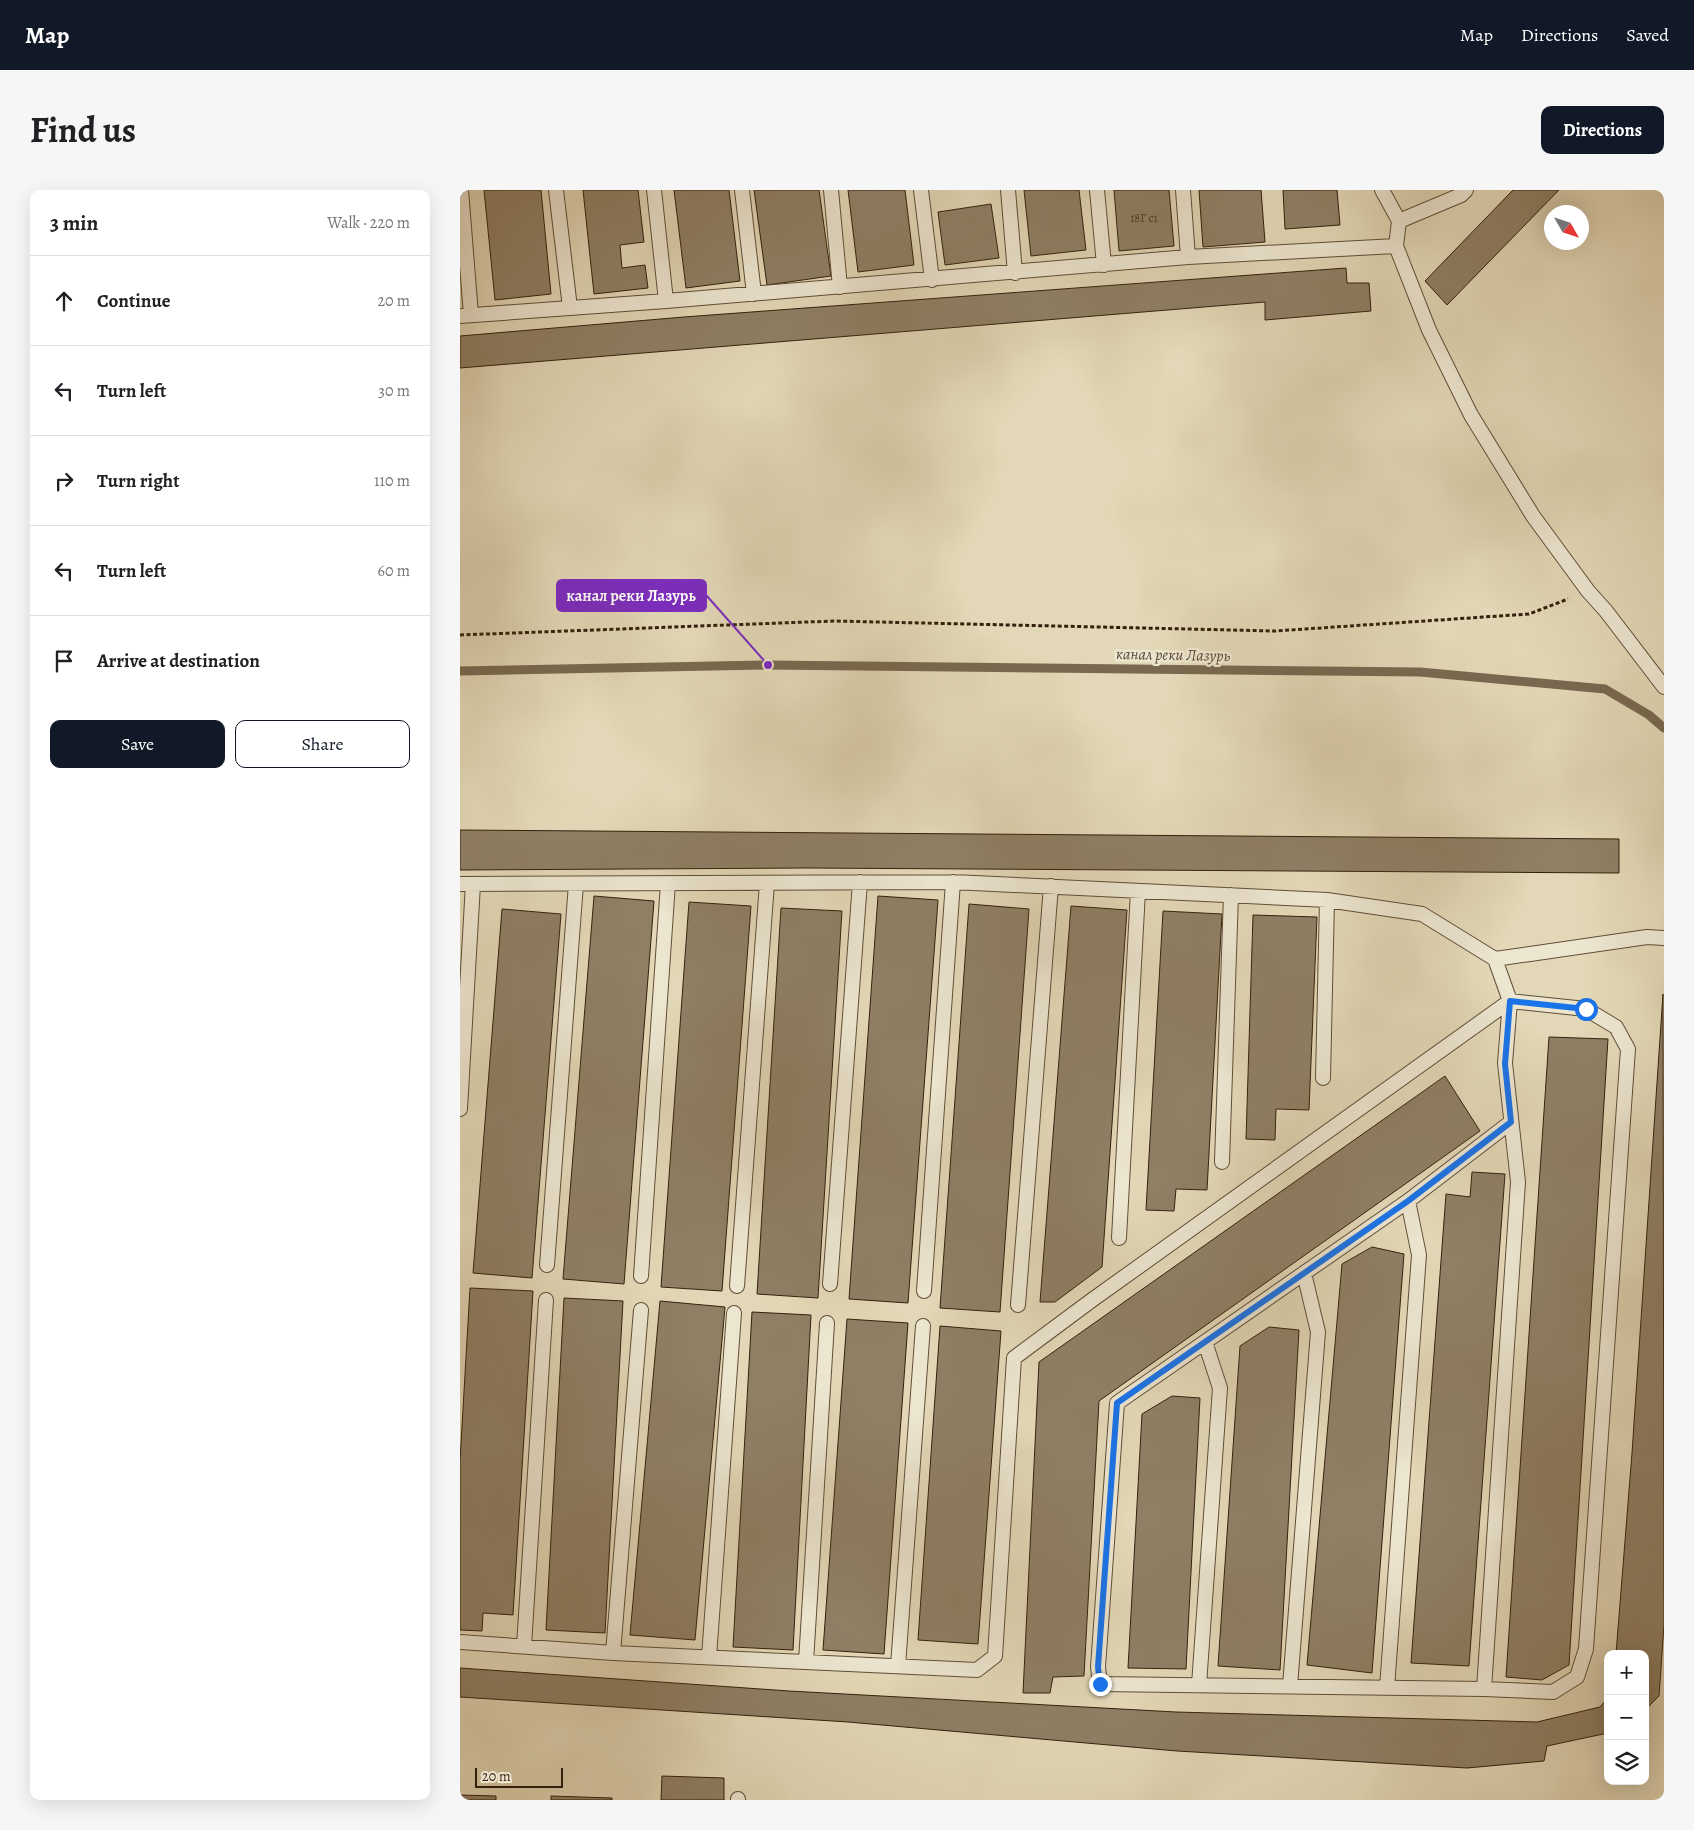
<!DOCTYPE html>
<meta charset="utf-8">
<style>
:root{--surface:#fff;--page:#f6f6f6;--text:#202124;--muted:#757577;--line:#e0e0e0;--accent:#111827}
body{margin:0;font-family:Alegreya,serif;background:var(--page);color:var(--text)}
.controls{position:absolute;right:15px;bottom:15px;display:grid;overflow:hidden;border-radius:10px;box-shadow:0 5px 20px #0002}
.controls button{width:45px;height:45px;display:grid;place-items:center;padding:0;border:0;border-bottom:1px solid var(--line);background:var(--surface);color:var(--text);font:25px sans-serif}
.compass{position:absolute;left:1084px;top:15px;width:45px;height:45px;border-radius:50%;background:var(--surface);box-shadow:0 5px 20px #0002;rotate:129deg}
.scale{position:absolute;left:15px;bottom:12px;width:88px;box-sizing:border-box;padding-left:5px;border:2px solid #35200d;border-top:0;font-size:14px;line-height:18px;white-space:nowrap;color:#35200d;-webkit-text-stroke:4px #ece5d0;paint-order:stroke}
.stop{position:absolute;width:15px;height:15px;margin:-11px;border:4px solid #1a73e8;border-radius:50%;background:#fff}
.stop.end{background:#1a73e8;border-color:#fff;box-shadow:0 1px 5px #0008}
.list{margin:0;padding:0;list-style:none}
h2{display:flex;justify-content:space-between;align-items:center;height:65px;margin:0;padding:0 20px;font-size:21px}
h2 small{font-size:16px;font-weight:400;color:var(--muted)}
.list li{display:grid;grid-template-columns:32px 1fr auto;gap:15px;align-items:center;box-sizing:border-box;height:90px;padding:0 20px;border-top:1px solid var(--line)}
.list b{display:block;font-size:19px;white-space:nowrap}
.list em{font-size:16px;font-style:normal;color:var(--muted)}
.actions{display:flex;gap:10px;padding:15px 20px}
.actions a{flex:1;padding:11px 0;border:1px solid var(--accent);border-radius:10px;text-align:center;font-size:18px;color:var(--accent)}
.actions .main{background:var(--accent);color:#fff}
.icon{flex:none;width:28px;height:28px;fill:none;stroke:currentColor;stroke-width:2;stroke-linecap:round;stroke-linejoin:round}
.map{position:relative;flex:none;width:1204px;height:1610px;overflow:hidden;border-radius:10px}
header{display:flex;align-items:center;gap:30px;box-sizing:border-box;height:70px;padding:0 25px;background:var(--accent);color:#fff}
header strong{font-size:24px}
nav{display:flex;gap:28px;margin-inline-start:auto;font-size:18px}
.intro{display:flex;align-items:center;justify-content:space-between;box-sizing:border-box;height:120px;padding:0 30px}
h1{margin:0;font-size:35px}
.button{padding:12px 22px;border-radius:10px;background:var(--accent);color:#fff;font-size:18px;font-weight:700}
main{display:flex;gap:30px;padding:0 30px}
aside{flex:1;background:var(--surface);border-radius:10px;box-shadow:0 5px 20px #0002}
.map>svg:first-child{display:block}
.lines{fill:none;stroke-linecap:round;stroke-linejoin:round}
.stream{stroke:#796950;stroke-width:9}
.building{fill:#8f7f65;stroke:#35200d}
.service-casing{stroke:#604e37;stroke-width:16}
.path{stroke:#35200d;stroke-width:3;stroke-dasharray:4 2.5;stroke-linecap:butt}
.service{stroke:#ece5d0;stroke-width:14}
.route{stroke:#1a73e8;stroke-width:6}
.labels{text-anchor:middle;stroke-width:5;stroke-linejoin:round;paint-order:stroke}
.number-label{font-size:12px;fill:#4c3823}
.water-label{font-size:16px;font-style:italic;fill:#5d4a34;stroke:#ece5d0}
.leader{fill:none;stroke:#7b2cbf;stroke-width:2}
.callout-dot{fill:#7b2cbf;stroke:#ece5d0;stroke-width:2}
.callout{fill:#7b2cbf;stroke:#7b2cbf;stroke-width:2}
.callout-label{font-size:16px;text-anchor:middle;font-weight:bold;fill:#fff}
</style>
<header>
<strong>Map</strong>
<nav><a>Map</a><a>Directions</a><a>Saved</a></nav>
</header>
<div class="intro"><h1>Find us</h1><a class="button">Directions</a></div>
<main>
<aside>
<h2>3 min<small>Walk · 220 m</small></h2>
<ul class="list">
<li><svg class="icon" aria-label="ahead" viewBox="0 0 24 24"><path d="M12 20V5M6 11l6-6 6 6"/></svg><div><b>Continue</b></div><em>20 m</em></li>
<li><svg class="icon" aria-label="left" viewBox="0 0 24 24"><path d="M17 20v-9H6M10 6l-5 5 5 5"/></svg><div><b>Turn left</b></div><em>30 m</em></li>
<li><svg class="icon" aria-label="right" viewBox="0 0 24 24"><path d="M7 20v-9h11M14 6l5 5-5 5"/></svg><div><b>Turn right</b></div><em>110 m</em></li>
<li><svg class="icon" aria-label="left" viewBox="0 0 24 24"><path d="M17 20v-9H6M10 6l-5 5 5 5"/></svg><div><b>Turn left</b></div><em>60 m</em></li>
<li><svg class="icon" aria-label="arrive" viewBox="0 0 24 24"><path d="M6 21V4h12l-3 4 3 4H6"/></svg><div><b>Arrive at destination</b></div></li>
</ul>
<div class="actions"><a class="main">Save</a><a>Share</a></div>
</aside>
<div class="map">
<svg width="1204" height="1610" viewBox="0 0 1204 1610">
<rect width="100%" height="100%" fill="#e2d7b6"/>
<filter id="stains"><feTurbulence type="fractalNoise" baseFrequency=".004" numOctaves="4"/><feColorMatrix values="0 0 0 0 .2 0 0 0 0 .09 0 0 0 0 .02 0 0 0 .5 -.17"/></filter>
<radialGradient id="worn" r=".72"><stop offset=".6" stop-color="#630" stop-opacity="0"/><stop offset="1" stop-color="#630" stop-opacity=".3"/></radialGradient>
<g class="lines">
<path class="stream" d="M0 481 308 475 960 482 1145 499 1189 525 1204 538"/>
</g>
<path class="building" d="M24 0H81L91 104 35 110Z
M123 0H178L184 52 160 55 162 78 185 75 188 98 134 104Z
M214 0H269L280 91 226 98Z
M294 0H359L371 86 307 95Z
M388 0H445L454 75 398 82Z
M564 0H619L626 60 571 66Z
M654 0H709L714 56 659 61Z
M739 0H801L805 52 743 57Z
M823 0H877L880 35 825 39Z
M1053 0H1099L987 115 965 91Z
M531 14 539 68 485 75 478 22Z
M886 78 887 93H909L911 121 805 130V112L0 178V146L224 127Z
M0 640 1159 649V683L347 678 0 680Z
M134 706 194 711 164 1094 103 1089Z
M418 706 478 710 448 1113 389 1109Z
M229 712 291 716 262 1101 201 1097Z
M509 714 569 719 540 1122 480 1118Z
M611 716 667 720 642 1077 595 1112H580Z
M321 718 382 721 358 1108 297 1104Z
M42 719 101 724 72 1088 13 1083Z
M703 721 762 724 747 1000 716 999 714 1021 686 1020Z
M793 725 857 727 849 920 816 919 815 950 786 949Z
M1203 804 1204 1435 1199 1506 1185 1520V1464H1156L1172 1263Z
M1089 847 1148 849 1109 1475 1082 1490 1046 1487Z
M985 886 1020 941 639 1211 624 1486 593 1487 590 1503H563L579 1172Z
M1012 982 1045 984 1009 1476 951 1473 986 1004 1010 1007Z
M912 1057 944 1064 912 1483 847 1475 882 1074Z
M10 1098 73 1101 53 1425 23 1423 22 1441 0 1440V1271Z
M104 1108 163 1111 145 1443 86 1440Z
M200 1111 265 1117 235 1450 170 1445Z
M292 1122 351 1125 333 1460 273 1457Z
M387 1129 448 1133 424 1464 363 1460Z
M480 1136 541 1141 518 1454 458 1450Z
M809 1137 839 1140 820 1480 758 1476 780 1156Z
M712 1206 740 1208 726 1479 668 1478 682 1224Z
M0 1478 329 1501 716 1522 1077 1532 1140 1517 1148 1508V1543L1087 1556 1084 1571 1007 1578 717 1561 388 1532 0 1507Z
M202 1586 264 1588V1610H201Z
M0 1605 36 1606V1610H0Z
M91 1606 152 1608V1610H91Z"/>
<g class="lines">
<g class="service-casing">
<path id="service" d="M1 0 11 125
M96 0 110 118
M194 0 206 111
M282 0 294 104
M371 0 380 97
M461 0 472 90
M548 0 555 83
M637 0 644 75
M723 0 728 67
M922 0 939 31 936 56 969 140 1011 225 1073 326 1128 401 1146 421 1204 497
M939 31 1001 5 1006 0
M0 126 206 111 728 67 936 56
M0 694 493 692 867 710 962 724 1035 769 1187 747 1204 748
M863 888 867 710
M0 919 13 694
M762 972 771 705
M659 1048 678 701
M87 1075 116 694
M181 1086 208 693
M370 1094 400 692
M277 1096 307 693
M464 1101 493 692
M558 1115 591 696
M0 1452 153 1463 517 1480 535 1466 554 1168 632 1110 1050 811 1126 819 1156 837 1168 859 1126 1459 1117 1487 1093 1502 1024 1499 640 1494 638 1477 657 1213 948 1011 1051 932
M64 1456 86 1110
M153 1463 181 1120
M249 1467 274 1123
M346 1472 367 1133
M438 1476 463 1136
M739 1495 760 1198 745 1152
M830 1496 858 1142 844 1083
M927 1498 959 1065 948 1011
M1024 1499 1058 992 1045 873 1050 811 1035 769
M278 1610V1609"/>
</g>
<path class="path" d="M0 445 374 431 815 441 1069 424 1108 409"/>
<use href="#service" class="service"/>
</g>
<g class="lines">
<path class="route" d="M640 1494 638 1477 657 1213 948 1011 1051 932 1045 874 1050 811 1126 819"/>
</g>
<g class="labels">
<g class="number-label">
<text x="684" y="32">18Г с1</text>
</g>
<g class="water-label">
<text transform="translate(713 464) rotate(1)" y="6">канал реки Лазурь</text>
</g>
</g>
<path class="leader" d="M308 475L246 405"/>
<circle class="callout-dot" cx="308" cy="475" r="5"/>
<rect class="callout" x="97" y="390" width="149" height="31" rx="5"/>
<g class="callout-label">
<text x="171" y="411">канал реки Лазурь</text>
</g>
<rect width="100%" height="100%" filter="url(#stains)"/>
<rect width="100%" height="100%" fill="url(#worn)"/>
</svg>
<div class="controls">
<button>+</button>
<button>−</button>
<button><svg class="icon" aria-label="layers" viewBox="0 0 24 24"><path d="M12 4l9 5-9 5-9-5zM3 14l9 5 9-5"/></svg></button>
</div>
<svg class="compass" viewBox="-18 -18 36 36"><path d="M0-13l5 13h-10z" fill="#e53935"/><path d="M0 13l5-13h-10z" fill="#757577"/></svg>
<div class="scale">20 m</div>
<div class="stop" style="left:1126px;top:819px"></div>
<div class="stop end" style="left:640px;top:1494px"></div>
</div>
</main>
